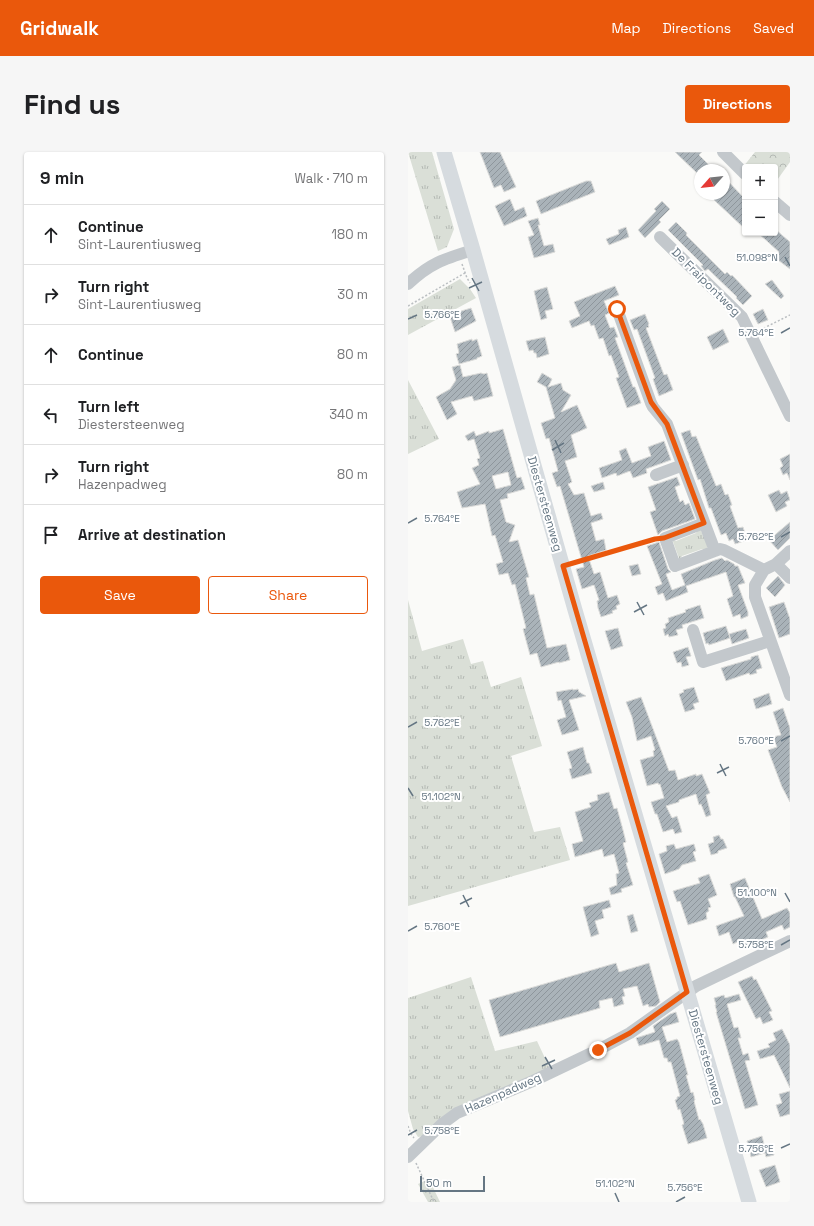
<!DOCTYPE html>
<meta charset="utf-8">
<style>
:root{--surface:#fff;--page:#f6f6f6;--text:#202124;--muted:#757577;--line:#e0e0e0;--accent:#ea580c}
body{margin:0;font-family:"Space Grotesk",sans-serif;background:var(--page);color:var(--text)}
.controls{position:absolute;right:12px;top:12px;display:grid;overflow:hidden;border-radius:4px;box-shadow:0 1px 3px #0004}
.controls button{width:36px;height:36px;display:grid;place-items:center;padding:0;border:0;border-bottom:1px solid var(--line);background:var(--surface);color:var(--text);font:20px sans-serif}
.compass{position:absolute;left:286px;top:12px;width:36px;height:36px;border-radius:50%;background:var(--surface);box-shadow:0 1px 3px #0004;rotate:243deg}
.scale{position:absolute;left:12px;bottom:10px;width:65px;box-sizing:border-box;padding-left:4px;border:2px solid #657683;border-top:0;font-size:11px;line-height:14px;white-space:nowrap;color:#657683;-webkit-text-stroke:3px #fff;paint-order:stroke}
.stop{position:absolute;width:12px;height:12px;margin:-9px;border:3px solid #ea580c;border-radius:50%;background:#fff}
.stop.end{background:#ea580c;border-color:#fff;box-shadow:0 1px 4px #0008}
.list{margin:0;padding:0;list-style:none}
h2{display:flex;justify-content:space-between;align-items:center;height:52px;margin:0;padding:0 16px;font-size:17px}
h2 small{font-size:13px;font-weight:400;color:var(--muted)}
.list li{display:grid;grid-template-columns:26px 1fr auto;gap:12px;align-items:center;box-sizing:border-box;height:60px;padding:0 16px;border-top:1px solid var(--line)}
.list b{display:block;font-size:15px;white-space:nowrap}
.list p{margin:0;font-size:13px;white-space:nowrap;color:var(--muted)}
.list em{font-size:13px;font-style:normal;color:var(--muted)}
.actions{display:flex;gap:8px;padding:12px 16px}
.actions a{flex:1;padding:9px 0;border:1px solid var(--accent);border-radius:4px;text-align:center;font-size:14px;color:var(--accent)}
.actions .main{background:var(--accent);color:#fff}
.icon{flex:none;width:22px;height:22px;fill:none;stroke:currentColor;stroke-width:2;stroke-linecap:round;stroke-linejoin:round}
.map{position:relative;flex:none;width:382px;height:1050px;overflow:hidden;border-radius:4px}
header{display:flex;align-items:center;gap:24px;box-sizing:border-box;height:56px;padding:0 20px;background:var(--accent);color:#fff}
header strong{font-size:19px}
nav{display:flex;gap:22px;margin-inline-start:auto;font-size:14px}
.intro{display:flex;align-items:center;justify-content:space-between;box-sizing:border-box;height:96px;padding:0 24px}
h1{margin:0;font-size:28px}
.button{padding:10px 18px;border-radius:4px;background:var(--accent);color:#fff;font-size:14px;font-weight:700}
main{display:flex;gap:24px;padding:0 24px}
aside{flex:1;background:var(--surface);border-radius:4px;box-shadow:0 1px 3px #0004}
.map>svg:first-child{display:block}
.grass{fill:url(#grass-tufts)}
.forest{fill:url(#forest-crowns)}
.building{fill:url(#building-hatch);stroke:#dcdcda;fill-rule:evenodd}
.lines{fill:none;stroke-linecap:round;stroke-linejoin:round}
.path{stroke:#bbbfc2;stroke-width:1.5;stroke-dasharray:2 2;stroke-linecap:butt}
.minor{stroke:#c3c8cc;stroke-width:12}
.major{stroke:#d6dbdf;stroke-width:15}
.route{stroke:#ea580c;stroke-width:5}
.ticks{fill:none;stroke:#657683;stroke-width:1.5}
.labels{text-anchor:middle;stroke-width:4;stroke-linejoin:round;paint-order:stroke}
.street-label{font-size:12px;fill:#657683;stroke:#fff}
.ticks-label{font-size:10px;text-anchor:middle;fill:#657683;stroke:#fff;stroke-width:4;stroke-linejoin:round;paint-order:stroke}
</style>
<header>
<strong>Gridwalk</strong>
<nav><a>Map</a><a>Directions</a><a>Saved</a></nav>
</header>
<div class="intro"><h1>Find us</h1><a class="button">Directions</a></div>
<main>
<aside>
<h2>9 min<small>Walk · 710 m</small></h2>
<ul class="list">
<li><svg class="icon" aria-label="ahead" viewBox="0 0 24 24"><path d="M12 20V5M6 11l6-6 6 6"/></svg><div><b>Continue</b><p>Sint-Laurentiusweg</p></div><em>180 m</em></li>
<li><svg class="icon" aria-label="right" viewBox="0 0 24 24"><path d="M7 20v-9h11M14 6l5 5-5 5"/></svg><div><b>Turn right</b><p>Sint-Laurentiusweg</p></div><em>30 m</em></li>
<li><svg class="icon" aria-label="ahead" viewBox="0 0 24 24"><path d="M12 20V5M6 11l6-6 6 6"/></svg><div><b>Continue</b></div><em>80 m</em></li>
<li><svg class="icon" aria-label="left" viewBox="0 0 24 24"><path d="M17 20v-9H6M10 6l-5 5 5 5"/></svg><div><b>Turn left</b><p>Diestersteenweg</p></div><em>340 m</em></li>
<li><svg class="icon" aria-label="right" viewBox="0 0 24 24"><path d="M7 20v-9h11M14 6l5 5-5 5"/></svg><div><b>Turn right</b><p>Hazenpadweg</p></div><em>80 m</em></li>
<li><svg class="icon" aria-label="arrive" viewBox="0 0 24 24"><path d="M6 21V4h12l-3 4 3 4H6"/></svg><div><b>Arrive at destination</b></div></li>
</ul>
<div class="actions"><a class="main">Save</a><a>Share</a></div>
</aside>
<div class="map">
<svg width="382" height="1050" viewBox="0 0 382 1050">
<defs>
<pattern id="grass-tufts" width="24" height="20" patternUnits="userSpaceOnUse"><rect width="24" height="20" fill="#dadfd7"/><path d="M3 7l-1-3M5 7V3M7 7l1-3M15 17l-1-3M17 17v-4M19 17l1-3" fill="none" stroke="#b4b9b4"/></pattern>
<pattern id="forest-crowns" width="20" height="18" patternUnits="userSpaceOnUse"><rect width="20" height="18" fill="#dadfd7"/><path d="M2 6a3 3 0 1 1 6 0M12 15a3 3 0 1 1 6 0" fill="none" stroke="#b4b9b4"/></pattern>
<pattern id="building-hatch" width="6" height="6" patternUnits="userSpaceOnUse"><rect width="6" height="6" fill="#aab3b9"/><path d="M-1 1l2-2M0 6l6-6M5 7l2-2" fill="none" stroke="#8e969c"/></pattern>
</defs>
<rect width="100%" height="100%" fill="#fafaf8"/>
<path class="grass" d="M0 0H24L46 77 39 95 30 99Z
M52 127 62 137 68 146 0 183V157Z
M0 228 31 287 0 302Z
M290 377H292L300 393 298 399 294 397 274 404 272 409 264 387 268 389 288 381Z
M0 448 14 499 55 487 63 512 75 509 83 535 113 525 134 594 103 604 126 680 152 675 162 708 0 754Z
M63 825 87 899 129 889 143 919 15 984 10 985 5 977 0 959V846Z"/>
<path class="forest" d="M347 0H382V10L367 31V15H335Z
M21 1027 32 1050H20L10 1032Z"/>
<path class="building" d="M72 0H92L108 35 96 40 93 33 86 36Z
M267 0H294L291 3 306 18H292V24Z
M316 25 337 47V77L305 47 310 42H316Z
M178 29H183L187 40 133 62 128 49Z
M102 47 107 59 116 55 119 64 96 74 87 54Z
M254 49 262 57 251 68 253 70 237 86 230 78 248 59 246 57Z
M130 66 132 73H130L136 94 145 92 147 100 126 106 120 85 126 83 120 69Z
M268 70 279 81 278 83 317 122 319 120 323 124 324 123 344 144 335 153 328 146 329 145 300 117 297 119 293 114 295 113 260 78Z
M218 75 221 85 201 93 198 87 211 82 210 78Z
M367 77 382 90V117L366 105 371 100 350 81H367Z
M364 128 376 144 373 147 357 132Z
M207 134 211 143 196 149 201 161 197 163 202 176 206 175 210 185 207 186 225 235H227L233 251 219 256 208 226 211 225 203 203 201 204 195 186 191 187 186 173 183 174 181 169 164 176 161 169 172 164 166 150Z
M139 135 145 157 137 159 139 166 133 168 126 139Z
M63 156 68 169 47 180 42 165 48 163 47 161Z
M355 157 360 168 350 172 345 162Z
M237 162 241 172 240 173 241 175 238 176 256 223 259 222 265 238 251 244 245 227 247 226 229 177 226 178 222 168Z
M315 177 321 190 305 198 299 185Z
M137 185 141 202 129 206 128 201H126L125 198 121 199 118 189Z
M64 187V189L69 187 74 204 69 206V207L51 212 48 202 51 201 49 192Z
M52 213 55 225 73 221 76 222 79 221 85 244 66 249 64 244 43 250 49 262 39 268 28 245 42 237 48 228 44 215Z
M134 221 144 227 140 235 153 231 155 238 163 243 153 260 169 253 179 276 163 283 169 305 157 309 164 330 160 332 166 343 176 341 183 364 193 361 195 367 183 371 188 389 196 387 198 398 180 404 186 422 192 420 200 446 209 443 212 452 208 454 209 457 204 459 205 461 193 465 190 456 189 449 191 448 186 433 174 437 168 417 176 415 152 334 149 335 144 321 150 319 141 286 138 287 133 271 147 266 138 235 129 230Z
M95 277 109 326 113 325 117 337 99 342 100 346 92 348 98 370 107 373 101 390 110 388 121 425 118 426 122 443 126 442 139 496 158 492 162 508 151 511V510L133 515 129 501 122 503 115 477 118 476 107 432 104 433 100 421 91 423 88 412 95 410 87 383 84 384 77 352 54 356 49 340 72 332 64 316 71 313 69 307 72 306 66 287 60 289 57 284 66 279 68 284 81 279V281ZM100 320 103 333 88 337 84 324Z
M282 278 284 285 288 284 308 334 313 332 317 343 320 342 324 353 322 354 330 376 335 375 339 388 327 392 325 387 321 389 318 381 313 383 303 356H301L292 327 290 328 273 281Z
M256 289 263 308 238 317 239 321 225 326 222 319 209 324 208 321 194 326 191 316 214 308 211 299 218 296 224 311 243 304 240 295Z
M382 302V328L379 321 375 323 372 316 375 314 372 307Z
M269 325 272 333 267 335 272 350 275 348 277 353 281 351 287 367 254 379 250 383 242 360 248 358 240 335Z
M195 330 197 337 186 340 183 334Z
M371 338 373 342 379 339 382 348 377 350 379 354 368 360 360 343Z
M382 370V386L370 398 361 388Z
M251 390 260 417 263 420 258 422 264 438 277 433 273 422 307 408 314 406 317 409 319 408 326 412 327 414H330L337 431 330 433 340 460V464L333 467 332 462 325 465 319 447 325 444 318 420 278 434 280 440 258 449 255 441 250 443 247 435 254 432 239 394Z
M230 412 233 422 224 424 221 414Z
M370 424 377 433 367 445 358 436Z
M376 450 382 467V482L371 486 361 455Z
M292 453 296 466 274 473 275 476 268 478 270 483 261 485 260 482 257 484 255 477 258 476 257 472 261 470 260 466 278 460 277 458Z
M318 474 322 486 301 493 300 491 298 492 295 481Z
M210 476 215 494 203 498 197 479Z
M338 477 341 486 324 492 321 482Z
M280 495 283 504 278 505 281 513 274 515 273 510 269 511 265 500Z
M350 503 354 516 348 518 349 521 342 523 341 521 318 529 313 516 343 507V505Z
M286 535 291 550 285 552 287 557 277 560 271 542 276 540 275 538Z
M165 537V538L170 537 171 540 178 544 161 548 171 578 154 583 149 568 158 565 153 548 150 549 148 540Z
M361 541 364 552 348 557 345 547Z
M233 545 261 619 267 618 270 628 288 622V624L294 622 302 641 298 643 303 663 298 665 293 652 291 653 288 642 271 648V650L258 654 264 666 269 664 274 680 267 682 265 677 255 680 249 662H247L243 650 256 646 252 632 251 633 250 631 239 634 232 608 246 604 245 599 247 598 243 584 229 589 224 565 218 550Z
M375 556 382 576V650L374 635 360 598 369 595 365 585 373 583 365 560Z
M175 595 179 611H181L184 621 164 627 161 617 164 616 159 600Z
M201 640 206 657 209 656 215 678 218 690 215 691 220 710 218 711 225 733 213 737 214 740 203 743 201 736 209 733 208 722 211 721 206 702 196 705 194 697 167 705 164 692 175 689 167 660 183 655 181 651 190 648 189 643Z
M311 683 313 687H315L319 696 310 699V701L303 703 300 692 306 690 305 685Z
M266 692 268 697 286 692 288 699 285 700 288 709 274 713 271 717 257 722 251 702 259 699 258 694Z
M301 722 309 743 300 747 303 755 300 756 301 759 298 761 299 767 280 773 272 749 269 750 265 739 292 731 290 726Z
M337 726 354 767 379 756 382 761V775L376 778 374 773 358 780 360 785 338 795 334 788 325 792 321 780 311 784 308 774 336 764 327 745H326L322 732Z
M201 748 203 755 194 758 196 766 187 769 191 782 183 785 175 755Z
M225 762 230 779 223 781 219 764Z
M208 811 211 820 241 811 252 850 248 854 241 855 240 852 235 854 229 834 215 837 217 844 214 845 216 852 206 855 204 846 191 849 192 856 92 885 81 848Z
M344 824 346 828 348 827 364 859 361 860 365 868 355 872 352 865 348 867 330 830Z
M331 842 333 848 319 852 326 876 330 875 333 886H330L335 903 340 901 342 908 337 909 350 953 337 957 308 860H309L307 853H308L306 846 316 843 317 846Z
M268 860 271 870 254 875 259 890 269 887 271 890 280 923H278L283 941 285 940 287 948 286 949 291 968 292 967 295 972 299 986 280 992 274 973 276 972 272 957 270 958 267 948 269 947V945L272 944 263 910H260L259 906H256L251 888 231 894 228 886 247 880 245 874 262 862Z
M374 877 382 893V936L366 903 352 907 349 899 362 895 360 892 368 888 365 881Z
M382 939V962L372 965 368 953 374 951 371 942Z
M354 984 357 996 363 994 366 1003 358 1005 357 1001 343 1005 339 989Z
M367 1013 372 1030 358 1035 351 1018Z"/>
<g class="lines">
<path class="path" d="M54 112 59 126 62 131
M0 154 57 121
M352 178 382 163
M166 411 247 387
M0 974 3 982 6 986
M8 1011 26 1050"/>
<path class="minor" d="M315 0 337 22
M367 50 382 63
M252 85 334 165 382 264
M0 132C22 111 36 107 65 98
M209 157 243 251 245 255 259 272 307 399 312 397 316 398 356 418
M248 323 275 313
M296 371 257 386 267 414 307 399
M382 399 368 412 356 418 347 433V445L382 543
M368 412 382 426
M285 478 295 510 362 489
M0 1005 34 972 49 961 125 929 190 898 222 881 288 834 382 789"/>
<path class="major" d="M36 0 65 98 167 458 341 1050"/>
</g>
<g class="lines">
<path class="route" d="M190 898 222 881 279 840 155 414 247 387 256 386 296 371 259 272 243 250 209 157"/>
</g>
<path class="ticks" d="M377 105 382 114M64 126 71 139M61 136 74 130M0 167 9 163M373 181 382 176M147 288 153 301M144 298 156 291M0 371 9 366M373 385 382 380M229 450 236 463M226 460 239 453M0 575 9 570M373 589 382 584M312 612 318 624M309 621 321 615M0 636 5 644M377 741 382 750M55 743 61 755M52 752 64 746M0 779 9 774M373 793 382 788M137 905 144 917M134 914 147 908M0 983 9 978M373 996 382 992M207 1041 211 1050M268 1050 277 1045"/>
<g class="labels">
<g class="street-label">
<text transform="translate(298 130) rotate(45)" y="4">De Fraipontweg</text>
<text transform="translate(137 352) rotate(74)" y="4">Diestersteenweg</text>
<text transform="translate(298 905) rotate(74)" y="4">Diestersteenweg</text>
<text transform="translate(95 941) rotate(-24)" y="4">Hazenpadweg</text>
</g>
</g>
<g class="ticks-label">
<text x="349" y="109">51.098°N</text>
<text x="34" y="166">5.766°E</text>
<text x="348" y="184">5.764°E</text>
<text x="34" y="370">5.764°E</text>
<text x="348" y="388">5.762°E</text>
<text x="34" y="574">5.762°E</text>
<text x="348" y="592">5.760°E</text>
<text x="33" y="648">51.102°N</text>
<text x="349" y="744">51.100°N</text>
<text x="34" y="778">5.760°E</text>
<text x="348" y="796">5.758°E</text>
<text x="34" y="982">5.758°E</text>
<text x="348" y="1000">5.756°E</text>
<text x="207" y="1035">51.102°N</text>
<text x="277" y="1039">5.756°E</text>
</g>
</svg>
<div class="controls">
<button>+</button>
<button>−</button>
</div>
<svg class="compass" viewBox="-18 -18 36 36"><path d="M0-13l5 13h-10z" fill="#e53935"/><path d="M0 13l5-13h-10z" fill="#757577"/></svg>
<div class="scale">50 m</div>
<div class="stop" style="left:209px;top:157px"></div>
<div class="stop end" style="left:190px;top:898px"></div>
</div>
</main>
